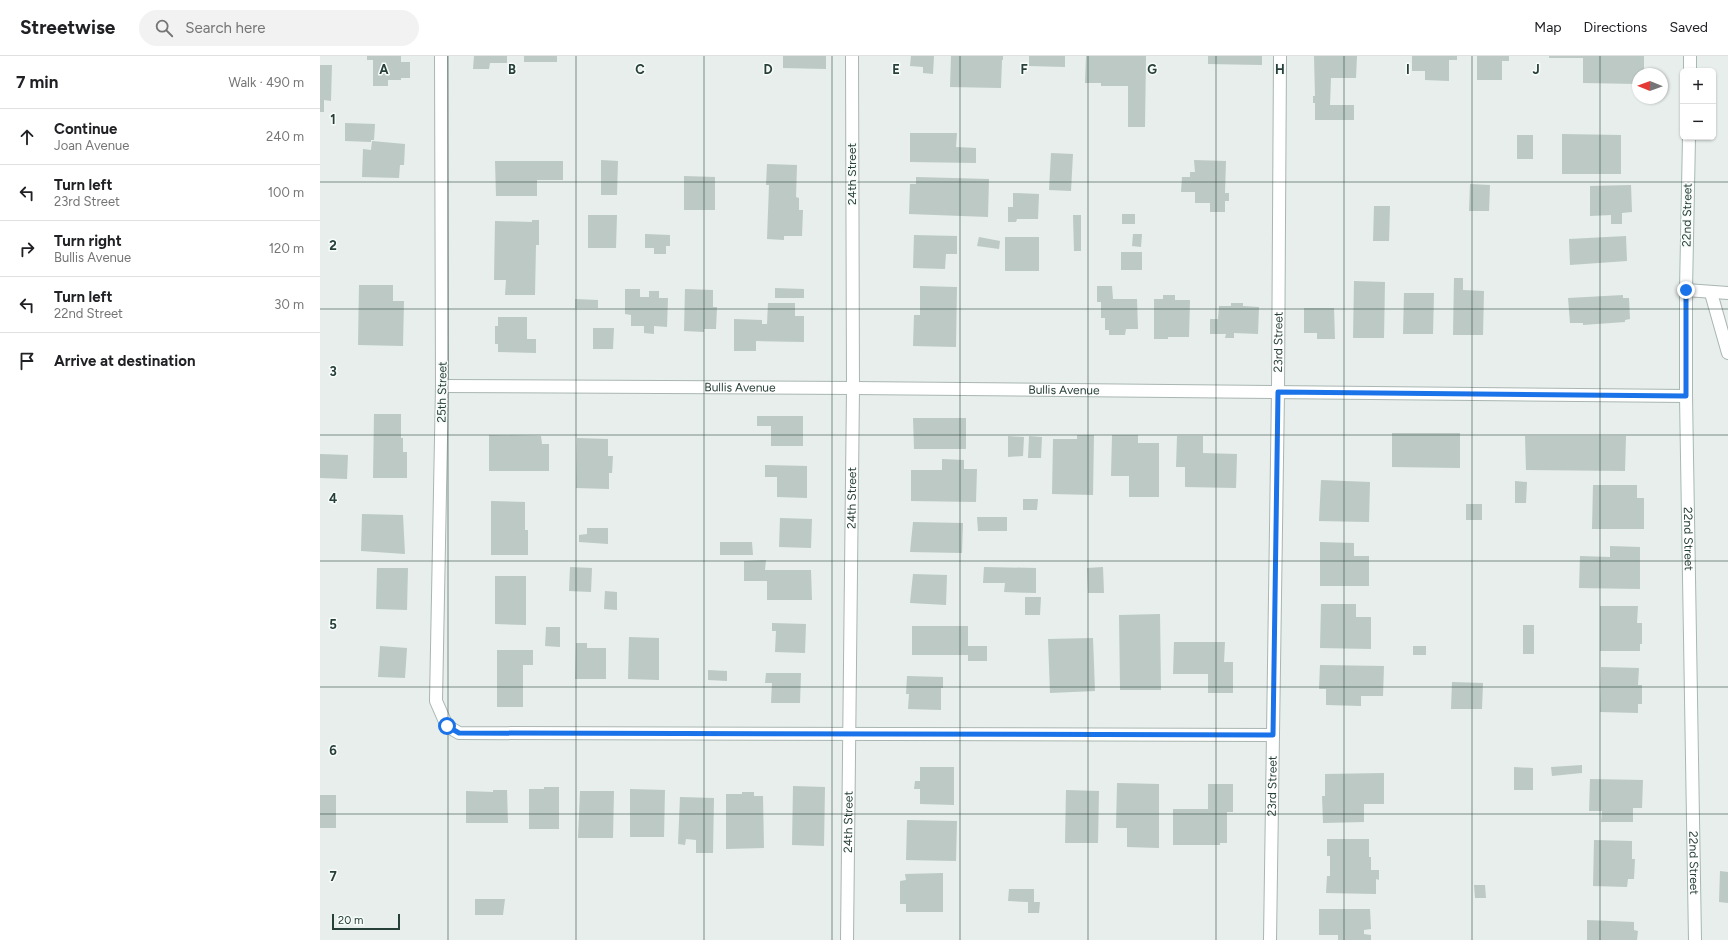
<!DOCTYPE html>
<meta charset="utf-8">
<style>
:root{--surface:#fff;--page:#f2f2f2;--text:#202124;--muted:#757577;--line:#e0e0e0}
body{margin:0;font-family:Figtree,sans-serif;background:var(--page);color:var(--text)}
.controls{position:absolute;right:12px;top:12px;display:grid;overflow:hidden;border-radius:6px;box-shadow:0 1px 3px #0004}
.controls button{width:36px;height:36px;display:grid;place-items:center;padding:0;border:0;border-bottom:1px solid var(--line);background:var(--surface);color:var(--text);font:20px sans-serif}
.compass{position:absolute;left:1312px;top:12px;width:36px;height:36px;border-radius:50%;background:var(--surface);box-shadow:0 1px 3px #0004;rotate:271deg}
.scale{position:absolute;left:12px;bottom:10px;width:68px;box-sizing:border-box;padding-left:4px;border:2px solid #263f38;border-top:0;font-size:11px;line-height:14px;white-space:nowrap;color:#263f38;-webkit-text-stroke:3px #f7fbf9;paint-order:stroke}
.stop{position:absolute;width:12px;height:12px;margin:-9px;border:3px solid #1a73e8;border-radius:50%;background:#fff}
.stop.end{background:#1a73e8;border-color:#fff;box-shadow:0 1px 4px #0008}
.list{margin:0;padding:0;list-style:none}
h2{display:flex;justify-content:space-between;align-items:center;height:52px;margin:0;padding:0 16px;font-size:17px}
h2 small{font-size:13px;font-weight:400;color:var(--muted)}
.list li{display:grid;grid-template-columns:26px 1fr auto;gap:12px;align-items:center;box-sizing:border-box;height:56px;padding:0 16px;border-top:1px solid var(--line)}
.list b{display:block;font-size:15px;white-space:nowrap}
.list p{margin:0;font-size:13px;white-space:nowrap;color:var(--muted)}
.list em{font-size:13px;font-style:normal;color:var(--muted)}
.icon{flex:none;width:22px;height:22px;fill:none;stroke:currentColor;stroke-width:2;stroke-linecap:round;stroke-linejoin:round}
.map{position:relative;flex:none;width:1408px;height:884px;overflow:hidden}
header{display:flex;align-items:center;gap:24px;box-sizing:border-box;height:56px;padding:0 20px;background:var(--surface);border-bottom:1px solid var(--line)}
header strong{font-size:19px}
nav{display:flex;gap:22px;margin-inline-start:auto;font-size:14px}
.search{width:280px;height:36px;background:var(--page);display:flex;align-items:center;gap:10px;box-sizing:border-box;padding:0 14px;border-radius:22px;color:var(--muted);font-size:15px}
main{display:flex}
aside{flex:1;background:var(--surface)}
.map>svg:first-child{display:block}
.building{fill:#bcc9c4}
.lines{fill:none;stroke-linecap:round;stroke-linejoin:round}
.street-casing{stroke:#a9b6b2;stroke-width:14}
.secondary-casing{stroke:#a6b9b2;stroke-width:14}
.street{stroke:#fff;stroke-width:12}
.secondary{stroke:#fff;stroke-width:12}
.route{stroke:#1a73e8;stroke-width:5}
.grid{fill:none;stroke:#263f38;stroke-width:1;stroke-opacity:0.55}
.labels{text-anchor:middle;stroke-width:3;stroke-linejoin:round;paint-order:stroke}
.street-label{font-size:12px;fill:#263f38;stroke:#f7fbf9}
.grid-label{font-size:13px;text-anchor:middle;font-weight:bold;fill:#263f38;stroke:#f7fbf9;stroke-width:3;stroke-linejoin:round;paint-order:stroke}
</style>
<header>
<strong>Streetwise</strong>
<div class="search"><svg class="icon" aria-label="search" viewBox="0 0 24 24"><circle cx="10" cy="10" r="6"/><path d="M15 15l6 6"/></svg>Search here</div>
<nav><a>Map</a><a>Directions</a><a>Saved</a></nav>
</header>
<main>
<aside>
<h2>7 min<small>Walk · 490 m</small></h2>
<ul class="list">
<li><svg class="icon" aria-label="ahead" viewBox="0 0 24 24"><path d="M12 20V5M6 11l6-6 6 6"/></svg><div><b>Continue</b><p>Joan Avenue</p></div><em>240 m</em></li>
<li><svg class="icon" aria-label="left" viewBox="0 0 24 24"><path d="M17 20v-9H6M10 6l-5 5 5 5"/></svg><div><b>Turn left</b><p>23rd Street</p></div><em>100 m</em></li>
<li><svg class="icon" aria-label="right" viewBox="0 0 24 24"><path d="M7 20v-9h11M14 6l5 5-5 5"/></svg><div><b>Turn right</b><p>Bullis Avenue</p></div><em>120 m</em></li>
<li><svg class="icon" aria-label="left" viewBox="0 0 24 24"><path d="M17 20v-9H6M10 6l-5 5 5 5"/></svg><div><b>Turn left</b><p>22nd Street</p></div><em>30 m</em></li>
<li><svg class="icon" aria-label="arrive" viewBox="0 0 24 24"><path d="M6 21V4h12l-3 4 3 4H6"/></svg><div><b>Arrive at destination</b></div></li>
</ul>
</aside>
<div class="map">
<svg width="1408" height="884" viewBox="0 0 1408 884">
<rect width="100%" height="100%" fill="#e7eeeb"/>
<path class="building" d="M47 0H81V6H90V22H81V24H68V30H53V4H47Z
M154 0H187V7H170L169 13H153Z
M204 0H237V6H204Z
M463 0H506V13L463 12Z
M591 0H614L613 18 603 17V11L590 10Z
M631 0H683V4H682L681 32 630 31Z
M709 0H745V11L709 10Z
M766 0H826L825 71H808V30H781V27H765Z
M888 0H942V9L888 8Z
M994 0H1037L1036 22H1011L1010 49H1034V64H995V47H993V40H995Z
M1092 0H1137V4H1129V25L1105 24V15H1092Z
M1157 0H1189V5H1182V24H1157Z
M1229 0H1324V16H1318L1317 28 1263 27V2H1229Z
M0 9H12L11 45 4 44V56H0Z
M25 67 55 68 54 84H51V86L25 85Z
M590 77H637L636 91 656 92V107L590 106Z
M1242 78 1301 79V118H1242Z
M1197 79H1213V103H1197Z
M52 85 85 88 84 109H80L79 122 42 121 43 93 51 94Z
M731 97 753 98 751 135 729 134Z
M281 104 298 105 297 139H281Z
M874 104 906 105 905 137H909V145H905V156H890V147H875V136H861L862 121H870V116H875Z
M175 105H243V124H217V140H176Z
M447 108 477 109 476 141 479 142V154H483L482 180H464V184L447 183 449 129H446Z
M364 120 395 121V154H364Z
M596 121 669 123 668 161 589 158 590 128H596Z
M1150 128 1170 129 1169 155H1149Z
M1311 129 1312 156 1302 157V168H1291V159L1270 160V130Z
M693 137 719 138 718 163H697L696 166H688V151H693Z
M1054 150H1070L1069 185H1053Z
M802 158H815V168H802Z
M268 159H297L296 192H268Z
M753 159H761V195H754Z
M212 164H219V189H216L215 239H185L186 224H174L175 165 212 166Z
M325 178 350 179V190H346V198H334V192H325Z
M813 178H822L821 191 812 190Z
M594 179 637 180V198H626L625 213 593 212Z
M1306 180 1307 205 1250 209 1249 183Z
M659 181 680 185 679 193 657 190Z
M685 181H719V215H685Z
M801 196H822V214H801Z
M1134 222H1143V234L1164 235 1163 279H1133Z
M1034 225 1065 226 1064 282H1033Z
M39 229H73V245H84L83 290 38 289Z
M600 230 637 231 636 291 593 290 594 259H600Z
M777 230H792L793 243H817L818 273H806L805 279H789V274H785V262H781V246H777Z
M455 232 484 233V242H455Z
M305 233H320V241H329V235H339V242H348L347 271 334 270V278L324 277V270H311V259L305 258Z
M365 233 393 234V251H397L396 273H384V276L364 275Z
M1084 237H1114L1113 278H1083Z
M843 239H855V244H870L869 281H848V283H834V243H843Z
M1303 239V242H1309L1310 263 1305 264V266L1263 269V267H1250L1248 242Z
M255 243 278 244V252H255Z
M448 247H475V260H484V286L436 285V295H414V263L442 264V268H447Z
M911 247H923V250L939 251 938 278 914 277V282H905L906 278H890V263H898L899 250H911Z
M984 252H1014L1015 283H997V277H984Z
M178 261H207V283H216V297L178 296V288H175V270H178Z
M273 272H294L293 293H273Z
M54 358H81V382H83V396H87V422H53Z
M437 360H483V390H451V370H437Z
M593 362H646V393H594Z
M1072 377H1140V412L1072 411Z
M169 379 221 380 222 388H229V415H169Z
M757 379H774L773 439 732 438 733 383H757Z
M792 379H818V387H839V441H809V420H791Z
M688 380 704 381 703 400 688 401Z
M709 380 722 381 721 402H708Z
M857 380H883V397L917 398 916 432 865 431V411H856Z
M1205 380H1306L1305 415 1206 414Z
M257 382 288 383V400H293L292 417H289V433L256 432Z
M0 398 28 399 27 423 0 422Z
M622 403 644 404V413H657L656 446 591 445V414H622Z
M445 409 487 410V442L457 441V421H445Z
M1001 424 1050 426 1049 466 999 465Z
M1195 425 1207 426 1206 447H1195Z
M1273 429H1317V442H1324V473H1272Z
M703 443H718L717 454H703Z
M171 445 205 446V474H208V499H171Z
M1146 448H1162V464H1146Z
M42 458 83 459 85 498 41 495Z
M657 461H687V475H658Z
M460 462 492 463 491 492 459 491Z
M593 466 643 467 642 497 590 496Z
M267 472H288V488L259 486V479L267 478Z
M400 486H432L433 499H400Z
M1000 486 1034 487V500H1049V530H1000Z
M1290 490 1320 491V533L1259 532 1260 500 1290 501Z
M446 504 445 514H491L492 544H447V525H424V505Z
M250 511 272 512 271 536 249 535Z
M664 511 716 512V537L684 536 685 527H663Z
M783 511 784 537H768L767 512Z
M57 512H88L87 554 56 553Z
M593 518 627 519 626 549 590 547Z
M175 520H206V569L175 568Z
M285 535 297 536V554L284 553Z
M705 541H721L720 559H705Z
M1001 548H1036V561H1051V593L1000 592Z
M1280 550H1318L1317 567H1322V588H1320V595H1280Z
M840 558 841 634H800L799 559Z
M452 567 486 568 485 597 455 596 456 575H452Z
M1203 569H1214V598H1203Z
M592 570H648V590H667V605H648V599H592Z
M226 571H240V591L225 590Z
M309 581 339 582V624L308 623Z
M773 582 775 635 730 637 728 583Z
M854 586H905L904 606H913V637H888V618H853Z
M256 587H267V592H286V623H255Z
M60 590 87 592 85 622 58 621Z
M1093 590H1106V599H1093Z
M177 594H213V609H203V651H177Z
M1000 609 1064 610 1063 640H1041V650L1006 649V633H999Z
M1281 611 1319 612 1318 629H1322V648H1318V657L1280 656Z
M388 614 407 615V625L388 624Z
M446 617H481L480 647H451L452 627H445Z
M587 620 623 621V632H621V654L588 653 589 638H586Z
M1132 626 1163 627 1162 653H1131Z
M1262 709V717L1232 720 1231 711Z
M600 711H634V749L600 748V733H594L595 725H600Z
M1194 711 1213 712V734H1194Z
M1064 717V748H1044V766L1003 767 1002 740H1005V718Z
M1270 723 1323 724 1322 752H1313V766H1281L1282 755H1269Z
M797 727 839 728V792L807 791V772H796Z
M888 728H913V756H907V787H900V789H853V753H888Z
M473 730 505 731 504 790 472 789Z
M224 731H239V773H209V733H224Z
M310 733 345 734 344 781H310Z
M173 734H187L188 767H146V735L173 736Z
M746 734 779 735 778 787H745Z
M260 735H294L293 782H258Z
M422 736H434V740H443L444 792 406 793V738H422Z
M0 739H16V772H0Z
M360 741 394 742 393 797H376V784L366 783 365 789 358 788Z
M587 764 637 765 636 805 586 804Z
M1007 783H1049V801H1051V814H1059V824L1056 823V838L1006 837 1007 820H1010V800H1007Z
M1274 784 1312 785V803H1315L1314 823H1308L1307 831 1273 830Z
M1400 815 1408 816V847L1399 846Z
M623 817V856H586V848H580V825L586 824 585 818Z
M1154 829H1165L1166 842H1155Z
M689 833H714V846H720L719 857H708V846L688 845Z
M155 843H185L183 859H155Z
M999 853H1050L1051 873 1044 874V878L1051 879V884H1018V879H999Z
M1267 864 1314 866V874L1318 875 1317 884H1267Z"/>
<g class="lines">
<g class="street-casing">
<g id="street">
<path d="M121 0 122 330 116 645 127 670 139 677 953 679"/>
<path d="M1366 234 1408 237"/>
<path d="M1391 237 1408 297"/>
<path id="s1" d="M122 330 533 332 1366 340"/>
<path id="s2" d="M527 884 533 332 532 0"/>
<path id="s3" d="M950 884 958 335 960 0"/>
</g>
</g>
<g class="secondary-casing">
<g id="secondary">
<path d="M1370 15V0"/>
<path id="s4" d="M1369 81 1366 234V340L1375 884"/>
</g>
</g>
<use href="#street" class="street"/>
<use href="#secondary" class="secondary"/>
</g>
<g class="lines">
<path class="route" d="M127 670 139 677 953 679 958 336 1366 340V234"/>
</g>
<path class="grid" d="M128 0V884M256 0V884M384 0V884M512 0V884M640 0V884M768 0V884M896 0V884M1024 0V884M1152 0V884M1280 0V884M0 126H1408M0 253H1408M0 379H1408M0 505H1408M0 631H1408M0 758H1408"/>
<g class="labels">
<g class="street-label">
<text transform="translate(532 118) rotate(-90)" y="4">24th Street</text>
<text transform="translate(1367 159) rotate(-89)" y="4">22nd Street</text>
<text dy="4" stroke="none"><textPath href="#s3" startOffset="598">23rd Street</textPath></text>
<text dy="4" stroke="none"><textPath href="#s1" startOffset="298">Bullis Avenue</textPath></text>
<text dy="4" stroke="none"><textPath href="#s1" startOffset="622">Bullis Avenue</textPath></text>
<text transform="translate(122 336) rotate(-89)" y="4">25th Street</text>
<text dy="4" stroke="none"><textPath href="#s2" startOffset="442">24th Street</textPath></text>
<text dy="4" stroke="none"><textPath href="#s4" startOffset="402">22nd Street</textPath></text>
<text dy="4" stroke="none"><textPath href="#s3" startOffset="154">23rd Street</textPath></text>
<text dy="4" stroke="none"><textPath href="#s2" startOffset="118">24th Street</textPath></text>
<text dy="4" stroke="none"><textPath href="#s4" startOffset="726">22nd Street</textPath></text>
</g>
</g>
<g class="grid-label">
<text x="64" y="18">A</text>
<text x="192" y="18">B</text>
<text x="320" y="18">C</text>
<text x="448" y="18">D</text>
<text x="576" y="18">E</text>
<text x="704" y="18">F</text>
<text x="832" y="18">G</text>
<text x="960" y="18">H</text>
<text x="1088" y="18">I</text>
<text x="1216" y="18">J</text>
<text x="13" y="68">1</text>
<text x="13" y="194">2</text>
<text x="13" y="320">3</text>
<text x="13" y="447">4</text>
<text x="13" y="573">5</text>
<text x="13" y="699">6</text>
<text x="13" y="825">7</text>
</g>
</svg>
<div class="controls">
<button>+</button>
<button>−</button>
</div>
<svg class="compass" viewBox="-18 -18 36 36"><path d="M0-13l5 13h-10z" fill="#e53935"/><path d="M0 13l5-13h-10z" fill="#757577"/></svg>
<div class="scale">20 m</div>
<div class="stop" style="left:127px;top:670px"></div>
<div class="stop end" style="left:1366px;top:234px"></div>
</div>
</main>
